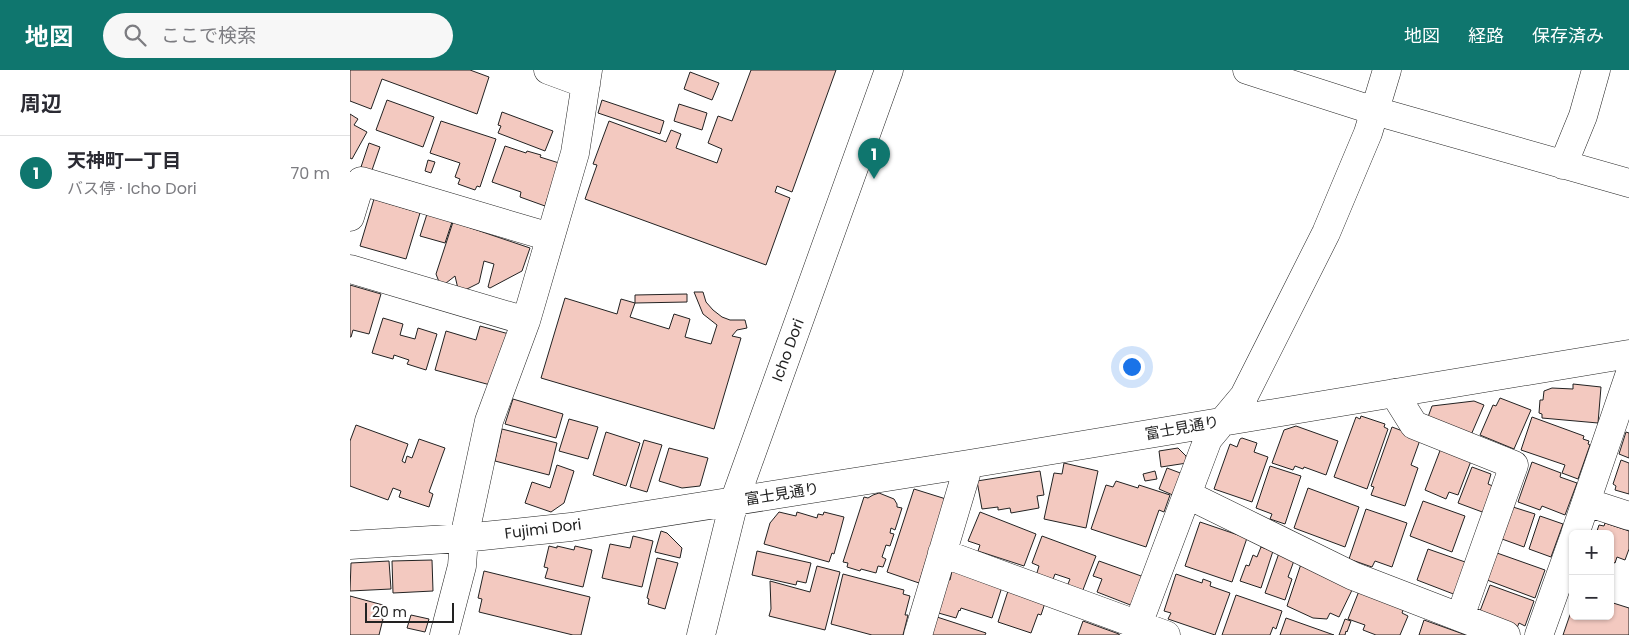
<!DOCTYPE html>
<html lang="ja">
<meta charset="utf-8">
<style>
:root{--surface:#fff;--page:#f7f7f7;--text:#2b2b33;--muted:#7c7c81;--line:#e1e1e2;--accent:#0f766e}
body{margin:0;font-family:Poppins,"Noto Sans JP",sans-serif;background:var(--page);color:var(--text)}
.controls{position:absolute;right:15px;bottom:15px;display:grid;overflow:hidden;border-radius:8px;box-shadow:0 1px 4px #0004}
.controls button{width:45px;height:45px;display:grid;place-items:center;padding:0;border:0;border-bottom:1px solid var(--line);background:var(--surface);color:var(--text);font:25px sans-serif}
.scale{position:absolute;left:15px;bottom:12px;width:89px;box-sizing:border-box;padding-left:5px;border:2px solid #222;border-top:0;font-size:14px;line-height:18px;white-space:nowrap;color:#222;-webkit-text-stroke:4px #fff;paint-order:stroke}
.you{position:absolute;left:781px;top:296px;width:18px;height:18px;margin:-12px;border:4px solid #fff;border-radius:50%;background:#1a73e8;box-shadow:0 0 0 8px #1a73e833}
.badge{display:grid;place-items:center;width:32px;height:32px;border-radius:50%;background:var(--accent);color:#fff;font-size:16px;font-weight:700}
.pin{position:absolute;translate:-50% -41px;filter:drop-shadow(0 1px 2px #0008)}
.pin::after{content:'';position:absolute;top:26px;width:18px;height:15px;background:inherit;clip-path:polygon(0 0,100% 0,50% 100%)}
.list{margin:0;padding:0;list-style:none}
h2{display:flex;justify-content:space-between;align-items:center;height:65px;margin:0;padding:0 20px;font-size:21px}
h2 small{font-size:16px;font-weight:400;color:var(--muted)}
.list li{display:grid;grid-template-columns:32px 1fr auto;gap:15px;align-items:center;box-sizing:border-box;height:75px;padding:0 20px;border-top:1px solid var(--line)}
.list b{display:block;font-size:19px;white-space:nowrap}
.list p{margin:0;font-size:16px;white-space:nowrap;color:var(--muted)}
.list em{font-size:16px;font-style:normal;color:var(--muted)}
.icon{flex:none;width:28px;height:28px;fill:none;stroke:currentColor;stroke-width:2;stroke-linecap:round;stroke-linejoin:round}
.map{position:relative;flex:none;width:1279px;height:565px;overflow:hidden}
header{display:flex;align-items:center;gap:30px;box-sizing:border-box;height:70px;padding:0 25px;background:var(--accent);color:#fff}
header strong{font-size:24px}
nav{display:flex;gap:28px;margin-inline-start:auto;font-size:18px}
.search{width:350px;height:45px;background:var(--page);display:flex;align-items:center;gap:12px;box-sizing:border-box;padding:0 18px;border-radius:28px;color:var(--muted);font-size:19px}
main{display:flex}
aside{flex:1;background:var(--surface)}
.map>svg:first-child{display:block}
.building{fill:#f3c9c0;stroke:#222}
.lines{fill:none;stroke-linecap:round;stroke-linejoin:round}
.minor-casing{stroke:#222;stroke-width:29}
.minor{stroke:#fff;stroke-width:28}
.labels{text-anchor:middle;stroke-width:4;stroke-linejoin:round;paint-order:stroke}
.street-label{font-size:15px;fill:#222;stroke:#fff}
</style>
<header>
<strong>地図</strong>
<div class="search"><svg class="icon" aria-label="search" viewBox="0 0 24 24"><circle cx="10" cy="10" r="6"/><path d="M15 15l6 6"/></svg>ここで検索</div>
<nav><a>地図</a><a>経路</a><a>保存済み</a></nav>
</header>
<main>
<aside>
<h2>周辺<small></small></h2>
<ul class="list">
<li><span class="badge">1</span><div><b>天神町一丁目</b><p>バス停 · Icho Dori</p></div><em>70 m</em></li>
</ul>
</aside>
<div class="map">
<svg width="1279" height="565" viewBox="0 0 1279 565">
<rect width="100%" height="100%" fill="#fff"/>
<path class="building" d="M0 0H120L139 7 127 44 32 9 21 39 0 31Z
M401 0H486L442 122 427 116 425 122 440 128 416 195 235 129 247 95 243 94 259 51 316 72 321 60 331 64 326 78 367 93 372 79 358 73 368 46 382 51Z
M340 2 369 13 362 30 334 19Z
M37 30 84 47 73 77 26 60Z
M252 30 314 51 310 64 248 43Z
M329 34 357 43 352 60 324 51Z
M152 42 203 61 195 81 148 63 151 56 148 55Z
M0 44 8 49 4 55 17 62 2 89 0 88Z
M91 51 146 69 130 117 127 116 125 120 108 114 110 109 105 107 110 93 80 83Z
M19 73 30 77 21 103 10 100Z
M155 76 176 83 177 81 191 85 190 87 209 93 195 136 170 127 171 122 142 112Z
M78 90 85 92 81 103 75 101Z
M24 129 70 143 56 189 10 176Z
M77 144 102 152 95 173 70 166Z
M103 152 180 178 172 201 140 218 138 217 144 194 134 191 129 213 109 223 105 206 91 217 86 204Z
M0 215 31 224 19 264 3 260 1 267H0Z
M344 222H353L356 232 363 240 372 247 380 250H395L397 258 387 260 382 266 391 268 364 359 191 308 215 228 267 244 271 229 285 233 280 247 319 259 324 244 340 249 335 267 361 274 367 255 353 244Z
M337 224V232L285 233V225Z
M33 248 53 254 50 265 65 269 68 258 87 264 76 300 57 294 59 290 44 285 43 289 22 283Z
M130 256 159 264 144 316 85 300 96 261 126 270Z
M1223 314 1251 317 1248 353 1192 348V344L1189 343 1190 330H1193L1194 321 1202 318 1223 319Z
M1150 328 1181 340 1164 379 1130 365 1143 335 1146 336Z
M163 329 213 344 206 368 155 354Z
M1124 331 1134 335 1121 365 1078 347 1082 336Z
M1011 346 1035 354 1034 357 1038 359 1017 419 984 407 1006 347 1010 349Z
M1182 347 1234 366 1233 369 1239 371 1238 374 1240 375 1228 409 1212 403 1215 395 1171 380Z
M219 349 248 357 238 389 209 381Z
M6 355 58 374 52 391 55 393 57 386 62 388 69 369 95 378 79 422 83 424 79 437 49 427 51 421 43 418 38 430 0 416V371Z
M946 356 988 371 976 405 954 397 953 399 945 396 943 400 922 393 934 360Z
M1042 357 1058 363 1070 370 1061 395 1068 398 1055 436 1021 425 1024 417 1021 416Z
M152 359 207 373 199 405 145 391Z
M256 362 290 373 276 416 243 405Z
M1276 362 1279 363V388L1269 384Z
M892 368 907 373 904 382 918 387 902 432 864 419 880 374 887 377 890 369Z
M294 370 312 375 297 422 280 417Z
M319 378 358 388 350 416 332 418 309 411Z
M828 378 836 386 837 393 811 397 809 381Z
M1091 378 1121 391 1108 425 1099 422 1096 429 1075 420Z
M1271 390 1279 393V424L1265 420 1266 416 1263 414Z
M1182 392 1211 403 1210 407 1227 413 1215 445 1192 436 1190 440 1168 432Z
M714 393 748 401 736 458 694 449 704 403 712 404Z
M207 395 224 401 214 433 201 442 175 433 182 412 200 418Z
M920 396 951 406 935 454 920 449 922 444 906 438Z
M1122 397 1141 404 1138 414 1145 417 1135 443 1108 433Z
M817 398 833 404 825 426 809 419Z
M690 401 694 425 687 426 689 438 661 443 660 438 648 440V437L632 439 627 411Z
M805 401 807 409 795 411 793 404Z
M766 411 788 418 789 415 820 425 814 442 809 440 796 477 741 459 756 415 763 417Z
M958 418 1009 437 995 477 944 458Z
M564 419 596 429 569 513 537 502Z
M529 423 544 429 547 434V437L552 438 545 460 541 458 540 463 544 464 540 476 536 475 532 487 536 489 533 497 528 496 526 503 511 499 510 501 497 497 498 493 493 492 514 427 518 428 523 425Z
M1073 431 1115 446 1102 482 1060 466Z
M1163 437 1185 444 1174 477 1152 469Z
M1016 439 1057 453 1042 497 1025 491 1022 497 999 489Z
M429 442 446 446 447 442 467 448 468 444 473 445 474 442 494 447 484 484 482 483 479 492 414 474 420 453Z
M630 442 686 464 674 496 628 481 630 475 618 471Z
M1190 446 1213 454 1201 487 1179 479Z
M850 452 897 468 882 512 835 496Z
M1255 453 1279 461V479L1275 490 1267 487 1265 493 1260 491V464H1246L1249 455 1254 456Z
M311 461 317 463 332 478 330 488 305 482Z
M283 466 303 471 292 517 252 508 260 474 280 478Z
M692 466 746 486 731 525 716 519 720 509 705 504 702 512 686 506 689 496 682 493Z
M199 476 207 478V476L224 480 225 476 242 480 233 517 195 508 198 498 194 497Z
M911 477 923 481 911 518 890 511 896 495 899 496 903 485 907 487Z
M1078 479 1118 493 1106 525 1067 510Z
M407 481 461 493 456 513 447 511 446 515 402 505Z
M929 483 945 488 938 507 942 509 935 530 915 523Z
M1147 483 1195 500 1185 528 1137 510Z
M307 488 328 493 315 539 298 534 299 529 297 528Z
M82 490 83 521 43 523 42 491Z
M39 491 41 519 0 521 1 493Z
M749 491 794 507 783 536 747 522 752 509 743 506Z
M951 494 1003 518 989 547 980 543 977 549 963 548 937 536Z
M467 496 490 502 475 560 419 546 421 539 420 511 460 522Z
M134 501 240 527 231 565H223L129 542 132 529 128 528Z
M602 501 652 517 642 548 611 538 610 541 609 540 606 548 585 542 596 509 600 510Z
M493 504 554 520 553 524 560 526 555 545H558L553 565H522L481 554Z
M826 504 852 513 853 509 861 512 860 516 880 523 865 565 818 549 821 543 814 541Z
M1140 515 1184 531 1175 556 1169 553 1167 558 1130 541Z
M658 521 695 533 691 545 688 544 681 563 648 552Z
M1009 521 1054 538 1052 543 1058 546 1050 565H1026L1013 560 1015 555 998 549Z
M886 525 932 541 926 559 923 557 920 565H872Z
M0 526 33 535 29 548 33 549 29 565H0Z
M1260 532 1279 538V565H1213L1223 536V546H1260Z
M61 545 79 549 75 562 57 558Z
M587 547 636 563 635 565H581Z
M936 548 984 565H930Z
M995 549 1001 551 997 562 996 561 995 565H989Z
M1074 550 1116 565H1069Z
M733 551 769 564V565H728Z"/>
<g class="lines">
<g class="minor-casing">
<path id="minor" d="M198 0 236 14
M897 0 1025 41 1279 113
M1213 95 1233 46 1246 0
M0 147 11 111 200 167
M0 199 176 251
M1044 323 1064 355 1164 395 1110 547
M838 425 1003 506 1156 565
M1236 432 1279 446
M1225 464 1279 306
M0 475 114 468 221 457 619 394 1279 284
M592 483 816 565
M94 565 112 496 114 468 139 351 176 251 225 83 238 0
M351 565 384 432 539 0
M568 565 619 394
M784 565 858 369 894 326 976 163 1018 63 1037 0
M1189 565 1223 470"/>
</g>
<use href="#minor" class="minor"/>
</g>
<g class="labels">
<g class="street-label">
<text transform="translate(438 280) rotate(-70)" y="5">Icho Dori</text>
<text transform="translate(832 358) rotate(-10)" y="5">富士見通り</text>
<text transform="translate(432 424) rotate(-9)" y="5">富士見通り</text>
<text transform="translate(193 459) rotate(-7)" y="5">Fujimi Dori</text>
</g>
</g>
</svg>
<div class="controls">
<button>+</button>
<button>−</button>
</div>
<div class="scale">20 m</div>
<div class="you"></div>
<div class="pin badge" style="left:524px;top:109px">1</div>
</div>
</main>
